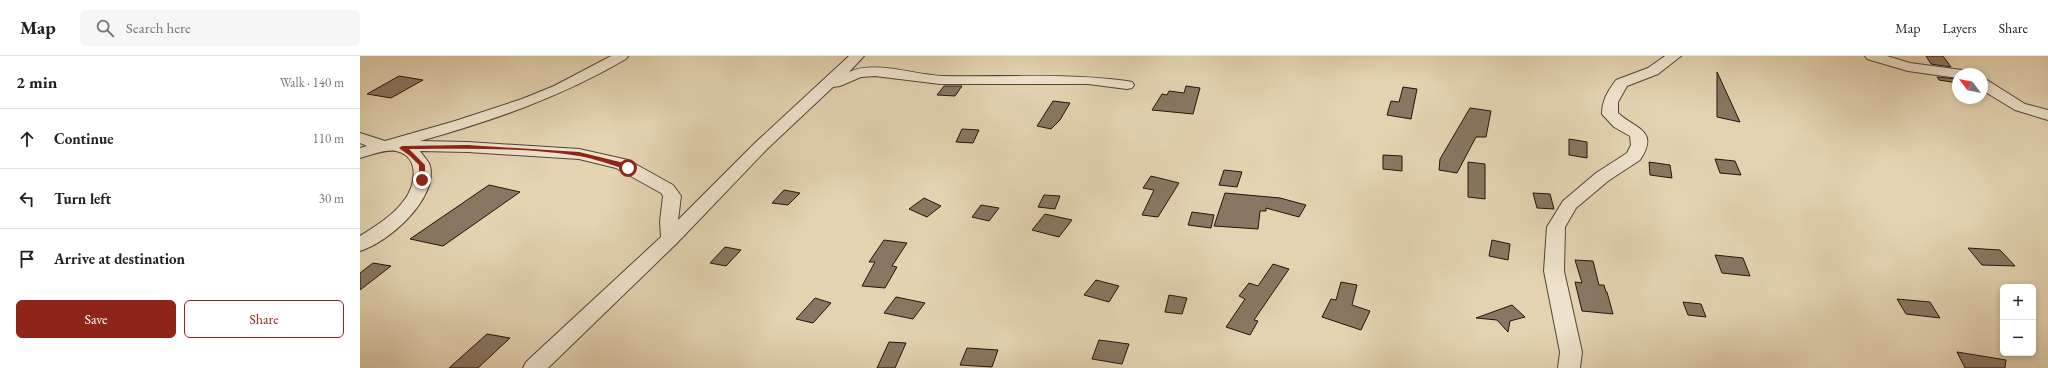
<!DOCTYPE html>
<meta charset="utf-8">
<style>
:root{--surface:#fff;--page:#f6f6f6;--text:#202124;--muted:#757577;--line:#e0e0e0;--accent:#8f2418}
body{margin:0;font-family:"EB Garamond",serif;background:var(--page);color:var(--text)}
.controls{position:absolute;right:12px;bottom:12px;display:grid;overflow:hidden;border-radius:6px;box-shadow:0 2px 6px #0003}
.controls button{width:36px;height:36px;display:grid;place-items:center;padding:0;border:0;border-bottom:1px solid var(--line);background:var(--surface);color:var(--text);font:20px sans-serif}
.compass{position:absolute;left:1592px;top:12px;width:36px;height:36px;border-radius:50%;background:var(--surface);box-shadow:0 2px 6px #0003;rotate:302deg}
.stop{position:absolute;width:12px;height:12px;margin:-9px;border:3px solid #8f2418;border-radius:50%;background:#fff}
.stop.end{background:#8f2418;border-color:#fff;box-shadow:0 1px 4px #0008}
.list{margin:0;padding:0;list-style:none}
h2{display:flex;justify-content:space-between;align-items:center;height:52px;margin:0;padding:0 16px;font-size:17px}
h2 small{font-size:13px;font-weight:400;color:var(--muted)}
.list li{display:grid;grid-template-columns:26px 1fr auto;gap:12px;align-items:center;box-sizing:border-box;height:60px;padding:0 16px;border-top:1px solid var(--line)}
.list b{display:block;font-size:15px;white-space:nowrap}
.list em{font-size:13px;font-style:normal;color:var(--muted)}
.actions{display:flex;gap:8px;padding:12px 16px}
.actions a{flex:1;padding:9px 0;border:1px solid var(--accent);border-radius:6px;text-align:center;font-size:14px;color:var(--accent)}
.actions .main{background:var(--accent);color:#fff}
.icon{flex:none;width:22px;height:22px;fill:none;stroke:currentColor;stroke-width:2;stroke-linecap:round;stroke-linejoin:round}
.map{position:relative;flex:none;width:1688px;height:312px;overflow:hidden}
header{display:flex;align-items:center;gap:24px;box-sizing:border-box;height:56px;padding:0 20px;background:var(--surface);border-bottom:1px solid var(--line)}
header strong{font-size:19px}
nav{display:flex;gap:22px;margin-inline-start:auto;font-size:14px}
.search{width:280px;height:36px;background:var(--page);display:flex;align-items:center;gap:10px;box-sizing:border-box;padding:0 14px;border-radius:6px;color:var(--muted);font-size:15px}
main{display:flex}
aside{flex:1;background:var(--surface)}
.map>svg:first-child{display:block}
.building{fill:#887762;stroke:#25140d}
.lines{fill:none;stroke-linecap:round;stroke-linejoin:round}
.minor-casing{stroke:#544436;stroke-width:2}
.minor{fill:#ede2cc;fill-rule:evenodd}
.route{fill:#8f2418}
</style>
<header>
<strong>Map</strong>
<div class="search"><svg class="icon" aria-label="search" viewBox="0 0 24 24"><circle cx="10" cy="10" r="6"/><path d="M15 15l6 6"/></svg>Search here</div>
<nav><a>Map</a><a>Layers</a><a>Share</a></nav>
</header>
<main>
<aside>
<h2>2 min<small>Walk · 140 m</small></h2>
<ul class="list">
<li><svg class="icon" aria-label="ahead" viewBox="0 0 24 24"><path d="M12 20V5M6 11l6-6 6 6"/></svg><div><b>Continue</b></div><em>110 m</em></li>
<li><svg class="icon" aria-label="left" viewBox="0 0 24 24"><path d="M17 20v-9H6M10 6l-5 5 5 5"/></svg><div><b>Turn left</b></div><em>30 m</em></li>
<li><svg class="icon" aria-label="arrive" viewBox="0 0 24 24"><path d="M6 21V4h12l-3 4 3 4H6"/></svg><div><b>Arrive at destination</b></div></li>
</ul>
<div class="actions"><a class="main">Save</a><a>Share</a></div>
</aside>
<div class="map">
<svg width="1688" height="312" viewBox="0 0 1688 312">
<rect width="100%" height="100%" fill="#e3d3b1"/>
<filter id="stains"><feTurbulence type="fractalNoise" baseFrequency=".005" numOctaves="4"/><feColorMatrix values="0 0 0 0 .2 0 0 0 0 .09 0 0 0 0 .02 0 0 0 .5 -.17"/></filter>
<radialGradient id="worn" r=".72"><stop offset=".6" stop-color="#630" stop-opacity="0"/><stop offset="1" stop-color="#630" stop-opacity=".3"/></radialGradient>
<path class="building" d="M1566 0H1583L1591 11 1571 8Z
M1357 16 1380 66 1357 61Z
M39 20 63 24 31 42 7 38Z
M1577 21 1598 23V27L1579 24Z
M584 30H602L595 40 577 39Z
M826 30 840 32 833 58 792 54 802 38 807 39 809 35 824 37Z
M1043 31 1057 33 1051 63 1027 59 1031 45 1039 46Z
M693 45 710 47 700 64 691 73 677 70Z
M1110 52 1131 55 1126 81H1116L1097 117 1079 114 1080 103Z
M602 73 619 74 613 87 596 86Z
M1209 83 1227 86V102L1209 99Z
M1023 99 1042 100V115L1023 113Z
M1355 103 1375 105 1381 119 1360 117Z
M1108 106 1125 108V143L1108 141Z
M1289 106 1310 109 1312 122 1290 119Z
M864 114 882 116 877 131 859 129Z
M791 120 819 127 798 161 782 159 794 134 783 132Z
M129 129 160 136 83 190 50 183Z
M424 134 440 137 428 149 412 147Z
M865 137 920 142 946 149 939 161 906 152V155H900L898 173 854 170Z
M1173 137 1190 138 1194 153 1177 152Z
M684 139 700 140 695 153 678 151Z
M564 142 581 150 567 161 549 153Z
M621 149 639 152 629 165 612 161Z
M832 156 854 159 851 172 828 169Z
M685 158 712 164 699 181 672 174Z
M524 184 547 187 532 210 537 211 525 232 502 230 515 206H509Z
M1132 184 1150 188 1148 204 1129 200Z
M365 191 381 194 366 210 350 207Z
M1608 192 1640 194 1655 210 1622 209Z
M1355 199 1383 202 1390 220 1362 217Z
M1215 204 1233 205 1239 229H1244L1246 236H1247L1253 258 1222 255 1215 226 1222 227Z
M13 207 31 210 0 234V217Z
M913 208 929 213 894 264 898 265 890 279 866 271 885 243 879 240 889 227 898 230Z
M736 224 759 230 749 246 724 239Z
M981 226 997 229 992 249 1010 255 1001 274 962 261 971 243 976 244Z
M809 239 827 242 822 258 805 256Z
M536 241 565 247 553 263 524 257Z
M455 242 471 247 453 267 436 263Z
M1537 243 1570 246 1580 262 1546 258Z
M1323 246 1341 248 1346 261 1328 259Z
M1152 249 1165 261 1150 265 1148 276 1137 264 1116 262Z
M127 278 150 282 118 312H89Z
M739 284 769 288 762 308 732 303Z
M529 286 546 287 535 312H517Z
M607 292 638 294 632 311 600 309Z
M1597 296 1646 304 1645 312H1605Z"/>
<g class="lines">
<g class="minor-casing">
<path id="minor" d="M251 0H268L266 3C201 41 132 65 60 85L108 86 219 93 268 104 313 129 321 140 318 164 395 87 489 0H504L489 16C515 4 554 19 582 20 644 21 705 17 767 25L772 26 774 29 772 32 767 33 728 28H580L515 20 501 21 480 30 473 31 407 93 317 187 188 312H163L166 306 301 181 300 166 303 140 301 137 256 112 219 103 108 96 60 95C63 100 69 105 70 110 78 143 28 187 0 195V180C16 170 34 159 45 143 56 129 60 100 36 95 25 93 11 99 0 102V92L7 90 0 87V77L25 85 95 65 162 43 194 30Z
M1305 0H1321L1298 18 1267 30 1258 46V57C1275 73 1300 74 1280 104L1248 125 1216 152 1205 171 1204 215 1222 296 1220 312H1198L1200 296 1184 215 1187 171 1203 145 1236 117 1267 97 1271 89 1270 80 1254 71 1242 58C1242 44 1248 35 1256 24L1288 12Z
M1505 0H1527L1550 7 1602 14 1607 15 1609 18H1598V22L1548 15 1507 3Z
M1622 23 1627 24 1665 48 1688 54V64L1655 54 1622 34Z"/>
</g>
<use href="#minor" class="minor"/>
</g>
<path class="route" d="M108 89 219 96 264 107 271 112 268 114C252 109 236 103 219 100 165 91 103 93 49 93L65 109V124L62 126 59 124V109L50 100 39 92 42 90Z"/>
<rect width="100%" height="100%" filter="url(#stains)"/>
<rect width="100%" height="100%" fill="url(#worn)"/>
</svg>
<div class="controls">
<button>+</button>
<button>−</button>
</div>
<svg class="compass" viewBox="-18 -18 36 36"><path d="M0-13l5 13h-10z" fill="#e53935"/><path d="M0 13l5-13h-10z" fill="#757577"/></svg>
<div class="stop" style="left:268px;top:112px"></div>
<div class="stop end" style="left:62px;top:124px"></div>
</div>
</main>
